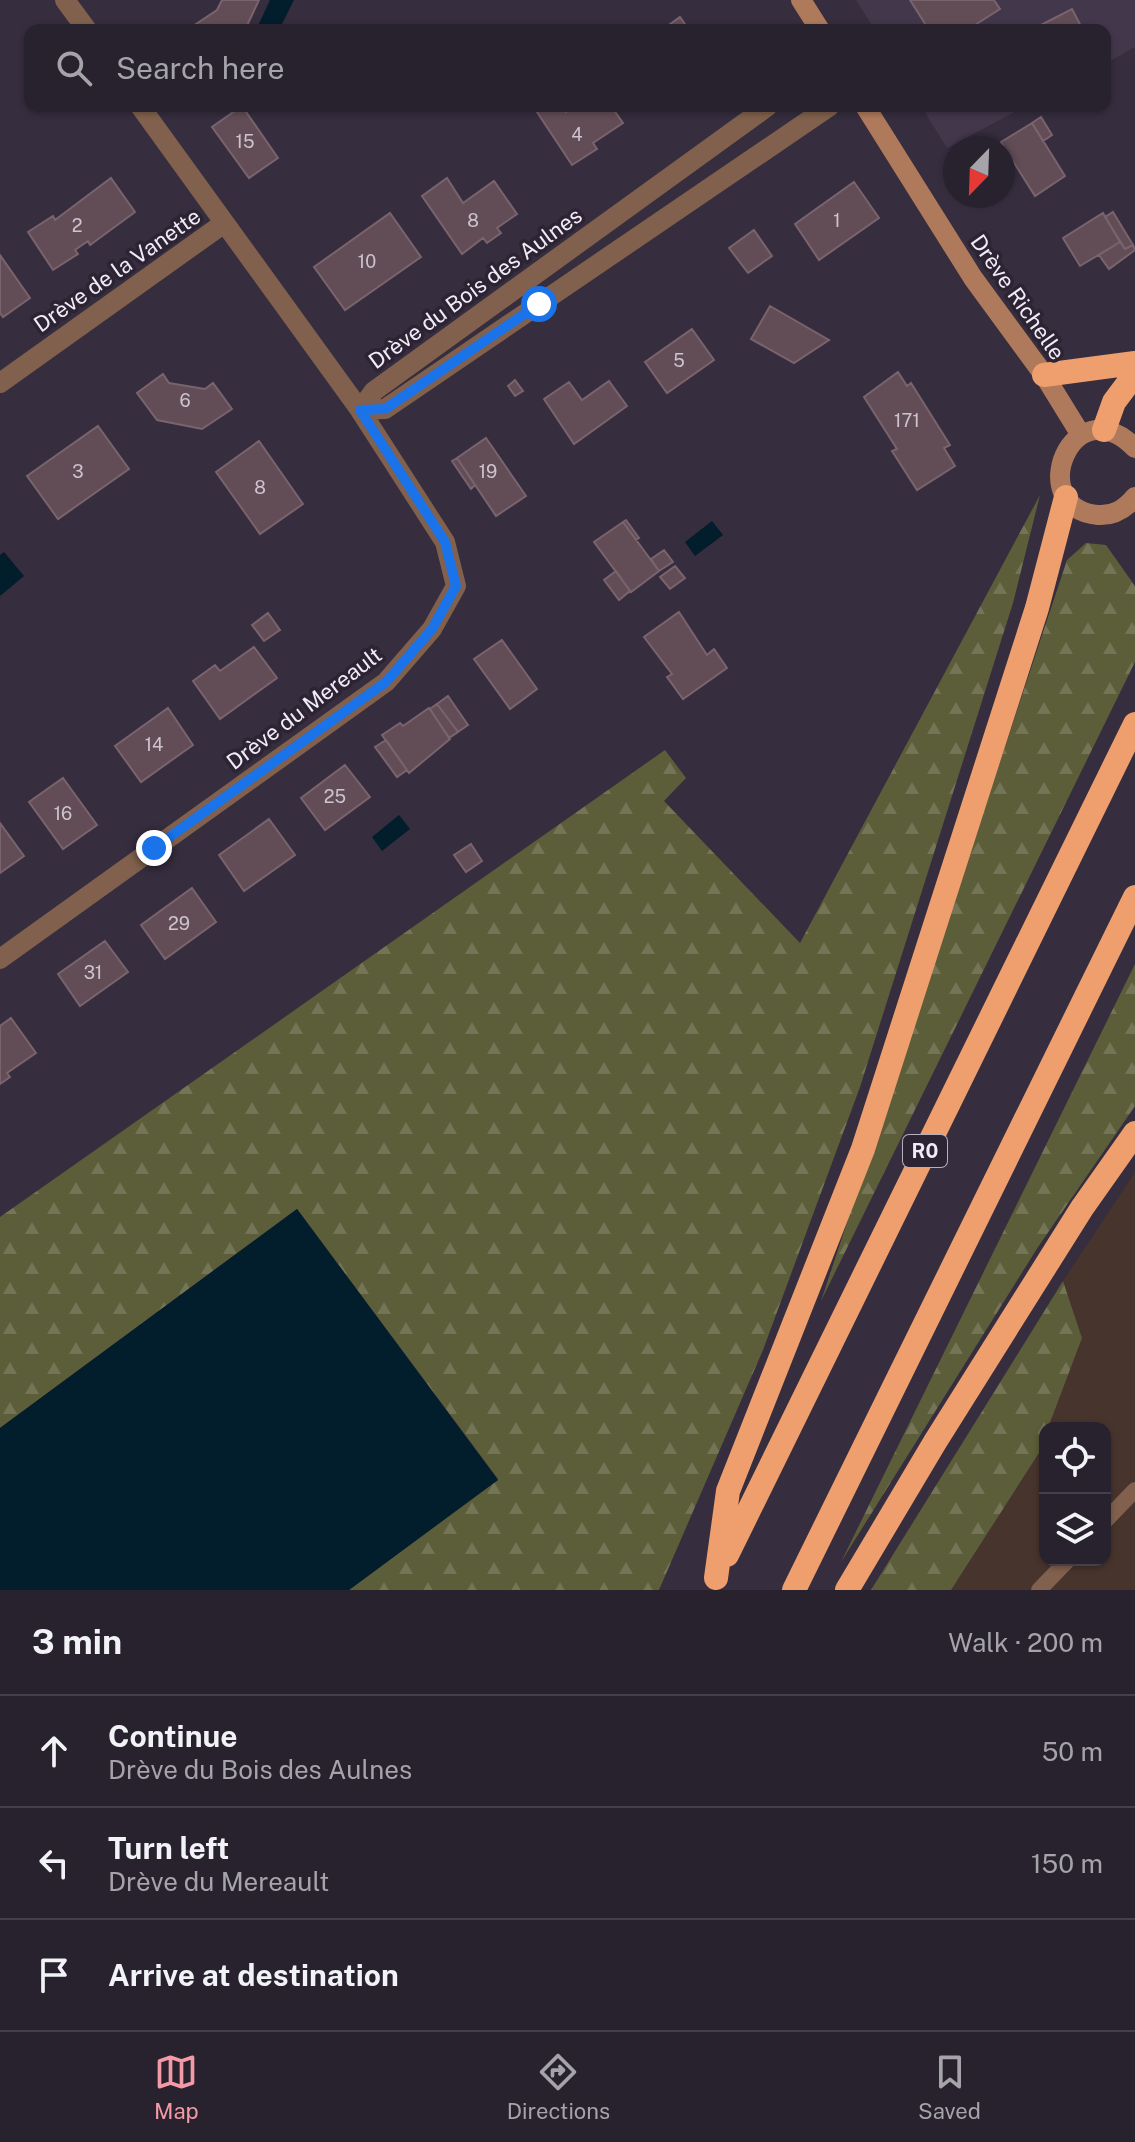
<!DOCTYPE html>
<meta charset="utf-8">
<style>
:root{--surface:#28222e;--page:#302a36;--text:#f1f3f6;--muted:#a5a4aa;--line:#443f4a;--accent:#f49aa6}
body{margin:0;font-family:"Public Sans",sans-serif;background:var(--page);color:var(--text)}
.controls{position:absolute;right:24px;bottom:24px;display:grid;overflow:hidden;border-radius:16px;box-shadow:0 2px 6px #0004}
.controls button{width:72px;height:72px;display:grid;place-items:center;padding:0;border:0;border-bottom:2px solid var(--line);background:var(--surface);color:var(--text);font:40px sans-serif}
.compass{position:absolute;left:943px;top:136px;width:72px;height:72px;border-radius:50%;background:var(--surface);box-shadow:0 2px 6px #0004;rotate:203deg}
.stop{position:absolute;width:24px;height:24px;margin:-18px;border:6px solid #1a73e8;border-radius:50%;background:#fff}
.stop.end{background:#1a73e8;border-color:#fff;box-shadow:0 2px 8px #0008}
.list{margin:0;padding:0;list-style:none}
h2{display:flex;justify-content:space-between;align-items:center;height:104px;margin:0;padding:0 32px;font-size:34px}
h2 small{font-size:26px;font-weight:400;color:var(--muted)}
.list li{display:grid;grid-template-columns:52px 1fr auto;gap:24px;align-items:center;box-sizing:border-box;height:112px;padding:0 32px;border-top:2px solid var(--line)}
.list b{display:block;font-size:30px;white-space:nowrap}
.list p{margin:0;font-size:26px;white-space:nowrap;color:var(--muted)}
.list em{font-size:26px;font-style:normal;color:var(--muted)}
.icon{flex:none;width:44px;height:44px;fill:none;stroke:currentColor;stroke-width:2;stroke-linecap:round;stroke-linejoin:round}
.map{position:relative;flex:none;width:1135px;height:1590px;overflow:hidden}
.search{position:absolute;background:var(--surface);box-shadow:0 2px 6px #0004;left:24px;right:24px;top:24px;height:88px;display:flex;align-items:center;gap:20px;box-sizing:border-box;padding:0 28px;border-radius:16px;color:var(--muted);font-size:30px}
.sheet{height:440px;background:var(--surface)}
nav{display:flex;justify-content:space-around;align-items:center;box-sizing:border-box;height:112px;border-top:2px solid var(--line);background:var(--surface);font-size:22px;color:var(--muted)}
nav a{display:grid;justify-items:center;gap:4px}
nav .on{color:var(--accent)}
.map>svg:first-child{display:block}
.commercial{fill:#47342d}
.built{fill:#43374c}
.forest{fill:url(#forest-firs)}
.water{fill:#021d2c}
.building{fill:#624d57;stroke:#79636d;stroke-width:2}
.lines{fill:none;stroke-linecap:round;stroke-linejoin:round}
.lane{stroke:#81614d;stroke-width:16}
.street{stroke:#81614d;stroke-width:20}
.secondary{stroke:#ae7a5b;stroke-width:20}
.highway{stroke:#ef9f6e;stroke-width:24}
.route{stroke:#1a73e8;stroke-width:10}
.labels{text-anchor:middle;stroke-width:7;stroke-linejoin:round;paint-order:stroke}
.number-label{font-size:18px;fill:#cdc4cf}
.shield{fill:#2c2333;stroke:#b6afbc;stroke-width:2}
.shield-label{font-size:20px;font-weight:bold;fill:#f1ebf7}
.street-label{font-size:22px;fill:#f1ebf7;stroke:#2c2333}
</style>
<div class="map">
<svg width="1135" height="1590" viewBox="0 0 1135 1590">
<defs>
<pattern id="forest-firs" width="22" height="20" patternUnits="userSpaceOnUse" patternTransform="scale(2)"><rect width="22" height="20" fill="#5c5d39"/><path d="M5 1l3.5 6h-7zM16 11l3.5 6h-7z" fill="#747456"/></pattern>
</defs>
<rect width="100%" height="100%" fill="#362d3e"/>
<path class="commercial" d="M1135 1172V1590H951L1039 1453 1045 1437V1560H1105V1428H1048L1082 1338 1063 1281Z"/>
<path class="built" d="M856 0H1135V47L1105 64V30H875Z
M921 106H1026L947 148Z"/>
<path class="forest" d="M1040 495 1013 603 860 1087 763 1350 659 1590H349L498 1479 297 1209 0 1428V1217L665 750 686 778 664 801 800 943Z
M1086 543 1106 545 1135 586V662L821 1301 1067 560Z
M1135 964V1106L1038 1247 841 1562Z
M1063 1281 1082 1338 1048 1428H1045L1039 1453 951 1590H871Z"/>
<path class="water" d="M270 0H294L279 30H256Z
M712 521 723 535 695 556 685 542Z
M4 552 24 576 0 596V555Z
M399 815 410 829 382 851 372 837Z
M297 1209 498 1480 349 1590H0V1428Z"/>
<path class="building" d="M222 0H259L245 30H187L217 10Z
M910 0H994L1000 9 967 30H929Z
M1072 9 1083 30H1031Z
M680 17 689 30H662Z
M242 106 278 158 249 178 212 127Z
M533 106H562L566 112 575 106H611L623 123 593 143 597 149 572 165Z
M1041 117 1052 135 1043 141 1032 123Z
M1032 123 1065 176 1035 196 1001 142Z
M111 178 135 212 90 245 88 241 75 250 78 254 53 270 28 232 53 216 55 220Z
M447 178 463 203 494 181 517 214 497 228 501 233 487 243 483 238 462 254 422 196Z
M854 182 879 218 819 260 795 224Z
M1113 212 1133 245 1125 249 1105 217Z
M390 213 421 257 345 310 314 267Z
M1103 213 1120 242 1080 266 1063 238Z
M754 230 772 256 748 273 729 248Z
M1120 242 1125 249 1133 245 1135 250 1109 269 1099 255Z
M0 255 30 298 3 317 0 313Z
M770 306 829 340 794 363 751 339Z
M692 329 714 360 667 393 645 362Z
M898 372 907 386 911 383 950 445 944 448 955 466 917 490 892 451 897 449 864 397Z
M163 374 169 383 205 389 213 383 232 409 202 429 157 420 137 393Z
M515 380 523 391 515 396 508 386Z
M609 381 627 406 574 444 544 399 569 382 582 400Z
M98 426 129 469 58 519 27 476Z
M486 438 526 496 496 516 457 458Z
M259 441 303 504 260 534 216 472Z
M457 458 475 485 471 489 452 461Z
M626 520 639 538 636 540 623 522Z
M623 522 659 571 631 592 594 542Z
M664 550 673 562 659 571 651 559Z
M675 566 685 578 670 589 660 577Z
M616 571 630 591 619 600 604 580Z
M679 612 707 655 714 649 727 668 683 699 667 677 672 674 644 637Z
M268 613 280 630 264 641 252 625Z
M502 640 537 689 510 709 474 659Z
M254 647 277 678 220 719 193 681 215 665 220 671Z
M448 696 468 725 458 732 437 704Z
M437 704 458 732 449 738 430 709Z
M168 708 193 745 141 782 115 746Z
M429 708 450 739 409 773 382 735 400 723 403 726Z
M386 740 407 770 397 777 375 747Z
M345 765 370 797 325 830 301 798Z
M63 778 97 825 63 849 29 802Z
M269 819 295 855 244 891 219 855Z
M0 823 24 856 0 873Z
M471 844 482 861 466 872 454 855Z
M192 888 216 922 165 959 141 925Z
M105 941 128 972 80 1006 58 974Z
M11 1018 36 1053 7 1073 10 1077 0 1084V1026Z"/>
<g class="lines">
<path class="lane" d="M1105 1521 1135 1490
M1039 1590 1068 1560"/>
<path class="street" d="M65 0 87 30
M0 383 223 224
M360 410 385 409 830 106
M360 410 374 391 768 106
M0 959 386 682 432 629 456 586 445 542 360 410 140 106"/>
<path class="secondary" d="M801 0 820 30
M865 106 973 278 1044 375 1081 435
M1135 448C1072 384 1023 509 1098 515 1114 516 1125 509 1135 497"/>
<path class="highway" d="M1044 375 1135 363
M1104 430 1114 402 1135 374
M727 1555 1135 724
M716 1578 728 1491 863 1149 1037 608 1066 497
M794 1590 1135 897
M847 1590 935 1442 1082 1208 1135 1133"/>
</g>
<g class="lines">
<path class="route" d="M154 848 386 682 432 629 456 586 445 542 360 410 385 409 539 304"/>
</g>
<g class="labels">
<g class="number-label">
<text x="577" y="141">4</text>
<text x="245" y="148">15</text>
<text x="473" y="227">8</text>
<text x="837" y="227">1</text>
<text x="77" y="232">2</text>
<text x="367" y="268">10</text>
<text x="679" y="367">5</text>
<text x="185" y="407">6</text>
<text x="907" y="427">171</text>
<text x="78" y="478">3</text>
<text x="488" y="478">19</text>
<text x="260" y="494">8</text>
<text x="154" y="751">14</text>
<text x="335" y="803">25</text>
<text x="63" y="820">16</text>
<text x="179" y="930">29</text>
<text x="93" y="979">31</text>
</g>
<rect class="shield" x="903" y="1135" width="44" height="32" rx="6"/>
<g class="shield-label">
<text x="925" y="1158">R0</text>
</g>
<g class="street-label">
<text transform="translate(117 270) rotate(-35)" y="8">Drève de la Vanette</text>
<text transform="translate(475 288) rotate(-36)" y="8">Drève du Bois des Aulnes</text>
<text transform="translate(1018 297) rotate(55)" y="8">Drève Richelle</text>
<text transform="translate(304 708) rotate(-37)" y="8">Drève du Mereault</text>
</g>
</g>
</svg>
<div class="controls">
<button><svg class="icon" aria-label="locate" viewBox="0 0 24 24"><circle cx="12" cy="12" r="6"/><path d="M12 2v4M12 18v4M2 12h4M18 12h4"/></svg></button>
<button><svg class="icon" aria-label="layers" viewBox="0 0 24 24"><path d="M12 4l9 5-9 5-9-5zM3 14l9 5 9-5"/></svg></button>
</div>
<svg class="compass" viewBox="-18 -18 36 36"><path d="M0-13l5 13h-10z" fill="#e53935"/><path d="M0 13l5-13h-10z" fill="#a5a4aa"/></svg>
<div class="stop" style="left:539px;top:304px"></div>
<div class="stop end" style="left:154px;top:848px"></div>
<div class="search"><svg class="icon" aria-label="search" viewBox="0 0 24 24"><circle cx="10" cy="10" r="6"/><path d="M15 15l6 6"/></svg>Search here</div>
</div>
<section class="sheet">
<h2>3 min<small>Walk · 200 m</small></h2>
<ul class="list">
<li><svg class="icon" aria-label="ahead" viewBox="0 0 24 24"><path d="M12 20V5M6 11l6-6 6 6"/></svg><div><b>Continue</b><p>Drève du Bois des Aulnes</p></div><em>50 m</em></li>
<li><svg class="icon" aria-label="left" viewBox="0 0 24 24"><path d="M17 20v-9H6M10 6l-5 5 5 5"/></svg><div><b>Turn left</b><p>Drève du Mereault</p></div><em>150 m</em></li>
<li><svg class="icon" aria-label="arrive" viewBox="0 0 24 24"><path d="M6 21V4h12l-3 4 3 4H6"/></svg><div><b>Arrive at destination</b></div></li>
</ul>
</section>
<nav>
<a class="on"><svg class="icon" aria-label="map" viewBox="0 0 24 24"><path d="M3 6l6-2 6 2 6-2v14l-6 2-6-2-6 2zM9 4v14M15 6v14"/></svg>Map</a>
<a><svg class="icon" aria-label="directions" viewBox="0 0 24 24"><path d="M12 3l9 9-9 9-9-9zM9 14v-3h6M13 9l2 2-2 2"/></svg>Directions</a>
<a><svg class="icon" aria-label="saved" viewBox="0 0 24 24"><path d="M7 4h10v16l-5-4-5 4z"/></svg>Saved</a>
</nav>
